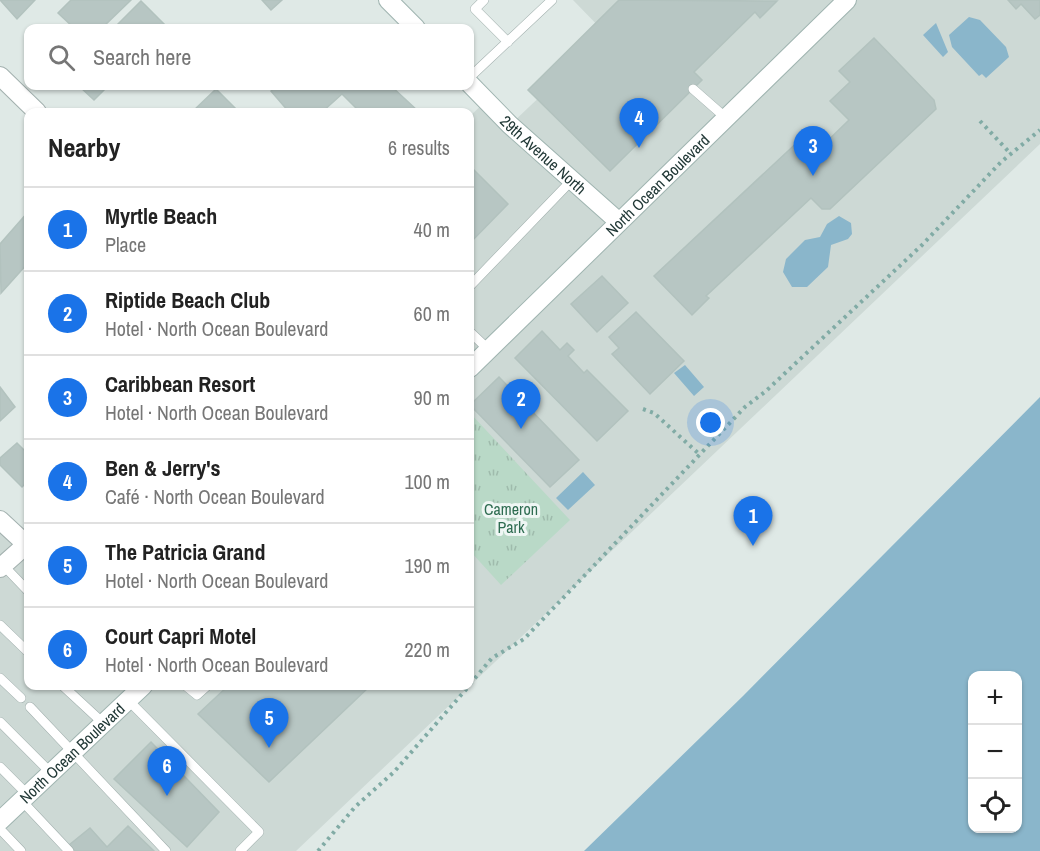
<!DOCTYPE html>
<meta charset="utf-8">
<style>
:root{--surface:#fff;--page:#f6f6f6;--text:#222;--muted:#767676;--line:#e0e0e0;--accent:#1a73e8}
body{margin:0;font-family:"Archivo Narrow",sans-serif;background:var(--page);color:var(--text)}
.controls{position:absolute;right:18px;bottom:18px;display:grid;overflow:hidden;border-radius:12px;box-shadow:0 2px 4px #0004}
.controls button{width:54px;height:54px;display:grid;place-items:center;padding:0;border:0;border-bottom:2px solid var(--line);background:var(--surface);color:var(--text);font:30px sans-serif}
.you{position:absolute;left:711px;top:423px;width:21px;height:21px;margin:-15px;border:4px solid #fff;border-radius:50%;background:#1a73e8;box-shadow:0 0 0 9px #1a73e833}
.badge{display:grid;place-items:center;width:39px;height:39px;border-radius:50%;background:var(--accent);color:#fff;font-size:20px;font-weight:700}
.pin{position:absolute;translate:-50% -50px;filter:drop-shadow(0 2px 3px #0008)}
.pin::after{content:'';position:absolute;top:32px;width:21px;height:18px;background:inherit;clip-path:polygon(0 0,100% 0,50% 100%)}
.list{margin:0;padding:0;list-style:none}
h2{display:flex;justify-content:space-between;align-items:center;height:78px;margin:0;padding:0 24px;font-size:26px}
h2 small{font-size:20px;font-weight:400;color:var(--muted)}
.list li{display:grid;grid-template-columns:39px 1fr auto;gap:18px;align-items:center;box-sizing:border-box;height:84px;padding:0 24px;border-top:2px solid var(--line)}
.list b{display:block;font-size:22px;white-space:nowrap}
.list p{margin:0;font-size:20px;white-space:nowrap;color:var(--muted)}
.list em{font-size:20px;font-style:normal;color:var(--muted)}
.icon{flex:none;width:33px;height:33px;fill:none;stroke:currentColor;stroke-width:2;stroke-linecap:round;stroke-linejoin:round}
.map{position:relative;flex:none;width:1040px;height:851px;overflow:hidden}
.search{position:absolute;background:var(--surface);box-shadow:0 2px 4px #0004;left:24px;top:24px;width:450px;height:66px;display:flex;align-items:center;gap:15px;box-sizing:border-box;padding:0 21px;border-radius:12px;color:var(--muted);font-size:22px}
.panel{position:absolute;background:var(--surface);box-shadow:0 2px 4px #0004;left:24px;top:108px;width:450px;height:582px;border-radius:12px}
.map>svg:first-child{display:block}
.built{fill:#cdd9d5}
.park{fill:url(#park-tufts)}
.water{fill:#8ab6cb;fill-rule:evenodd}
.building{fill:#b7c6c3;stroke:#b2c2be;stroke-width:1.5}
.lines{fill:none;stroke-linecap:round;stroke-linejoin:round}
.lane-casing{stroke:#a2b0ae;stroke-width:10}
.street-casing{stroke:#a2b0ae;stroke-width:20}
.secondary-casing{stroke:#9fb4b0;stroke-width:20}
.path{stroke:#81aba5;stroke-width:4;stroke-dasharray:3 4.5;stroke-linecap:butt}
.lane{stroke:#fff;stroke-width:9}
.street{stroke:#fff;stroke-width:18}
.secondary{stroke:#fff;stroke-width:18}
.labels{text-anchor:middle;stroke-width:6;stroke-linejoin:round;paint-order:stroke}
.street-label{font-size:16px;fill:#213836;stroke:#eff6f4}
.park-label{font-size:16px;fill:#2e6c51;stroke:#eff6f4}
</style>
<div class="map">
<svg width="1040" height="851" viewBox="0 0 1040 851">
<defs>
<pattern id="park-tufts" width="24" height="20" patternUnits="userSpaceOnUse" patternTransform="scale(1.5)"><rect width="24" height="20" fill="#b9d9c7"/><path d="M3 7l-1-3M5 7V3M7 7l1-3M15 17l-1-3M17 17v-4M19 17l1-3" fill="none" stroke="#9fbbac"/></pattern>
</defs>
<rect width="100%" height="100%" fill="#dfe9e6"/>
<path class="built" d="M573 0H1040V144L296 851H0V520L28 543V686H470V116L486 101 510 125 606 34Z"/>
<path class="park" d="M470 413 570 520 501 585 470 551Z"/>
<path class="water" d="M969 17 980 20 1006 47 1009 57 986 78 982 74 979 76 952 47 949 35Z
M936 23 948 52 943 57 923 35Z
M839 216 851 223 852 234 848 239 831 245 828 267 807 287H792L783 272 786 259 805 240 820 237 827 224Z
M685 365 704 387 694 396 674 373Z
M1040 397V851H584L743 696ZM972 676H1018V828H972Z
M583 472 595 485 568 510 556 498Z"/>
<path class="building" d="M0 0H35L17 19Z
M71 0H131L102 28H74L58 13Z
M262 0H282L271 10Z
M619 0 777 1 760 18 755 12 694 72 702 80 610 171 528 90Z
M1008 0H1040V15L1035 19 1021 4 1016 9Z
M141 1 166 26 164 28H114Z
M874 38 934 100 936 109 830 209H822L811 198 706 296 709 298 692 315 654 276 803 137 817 151 849 120 830 101 850 82 839 71Z
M79 86H108L94 100Z
M277 86H391L419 112H360L342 94 322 112H289L271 91Z
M216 89 239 112H192Z
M470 166 508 204 470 243Z
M28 212V263L1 293 0 244Z
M602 276 628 303 597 332 571 304Z
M636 312 684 361 650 394 612 354 619 348 609 337Z
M542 331 560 350 567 343 574 350 568 356 584 373 587 370 628 411 597 441 515 358Z
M499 377 579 460 550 487 470 405Z
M0 387 15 407 0 421Z
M17 443 28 454V481L22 487 0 465V458Z
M228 686H370L269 782 198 714Z
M151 742 219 812 187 847 114 779Z
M128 826 154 851H75L69 845 90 828 107 847Z"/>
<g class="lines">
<g class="lane-casing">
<path id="lane" d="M484 0 475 9 508 42
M470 77 552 0
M693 89 726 118
M470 286 572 180
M470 332 489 350
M3 565 28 591
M0 625 28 652
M0 678 21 698
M63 686 103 723
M186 686 197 695 207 686
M128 700 259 832 240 851
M30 707 166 851
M0 722 51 773
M0 767 28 795
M22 801 69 851
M0 829 21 851"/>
</g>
<g class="street-casing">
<path id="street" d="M0 76 37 112
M0 520 28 546
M0 568 27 544"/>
</g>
<g class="secondary-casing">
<g id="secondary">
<path d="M388 0 416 28"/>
<path id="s1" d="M470 84 510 125 619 222"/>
<path id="s2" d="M470 368 847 0"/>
<path id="s3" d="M0 821 143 686"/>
</g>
</g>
<path class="path" d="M980 121 1011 154
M643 409 654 413 699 454
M470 684 492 658 524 639 745 407 766 391 922 245 1001 162 1040 130
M318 851 355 807 394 772 469 686"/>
<use href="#lane" class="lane"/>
<use href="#street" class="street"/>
<use href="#secondary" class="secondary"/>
</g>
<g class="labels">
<g class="street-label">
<text dy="6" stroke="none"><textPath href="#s1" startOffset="102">29th Avenue North</textPath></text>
<text dy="6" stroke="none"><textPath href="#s2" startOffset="262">North Ocean Boulevard</textPath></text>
<text dy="6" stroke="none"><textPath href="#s3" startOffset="99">North Ocean Boulevard</textPath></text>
</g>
<g class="park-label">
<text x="511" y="515">Cameron<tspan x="511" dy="18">Park</tspan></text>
</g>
</g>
</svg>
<div class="controls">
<button>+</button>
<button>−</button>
<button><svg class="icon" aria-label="locate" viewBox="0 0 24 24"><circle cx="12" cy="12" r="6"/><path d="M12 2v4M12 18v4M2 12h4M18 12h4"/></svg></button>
</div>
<div class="you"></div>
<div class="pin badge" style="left:753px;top:546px">1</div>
<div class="pin badge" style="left:521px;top:429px">2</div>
<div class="pin badge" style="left:813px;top:176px">3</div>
<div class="pin badge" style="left:639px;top:148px">4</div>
<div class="pin badge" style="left:269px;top:748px">5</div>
<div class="pin badge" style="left:167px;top:796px">6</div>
<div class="search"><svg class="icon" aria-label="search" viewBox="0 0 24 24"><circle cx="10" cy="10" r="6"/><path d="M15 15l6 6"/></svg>Search here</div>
<section class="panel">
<h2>Nearby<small>6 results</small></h2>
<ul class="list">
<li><span class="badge">1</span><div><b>Myrtle Beach</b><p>Place</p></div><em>40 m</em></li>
<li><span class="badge">2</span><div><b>Riptide Beach Club</b><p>Hotel · North Ocean Boulevard</p></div><em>60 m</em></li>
<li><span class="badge">3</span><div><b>Caribbean Resort</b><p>Hotel · North Ocean Boulevard</p></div><em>90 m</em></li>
<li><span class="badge">4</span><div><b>Ben &amp; Jerry's</b><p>Café · North Ocean Boulevard</p></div><em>100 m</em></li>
<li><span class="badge">5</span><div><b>The Patricia Grand</b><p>Hotel · North Ocean Boulevard</p></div><em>190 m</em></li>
<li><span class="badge">6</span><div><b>Court Capri Motel</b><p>Hotel · North Ocean Boulevard</p></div><em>220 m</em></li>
</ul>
</section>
</div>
